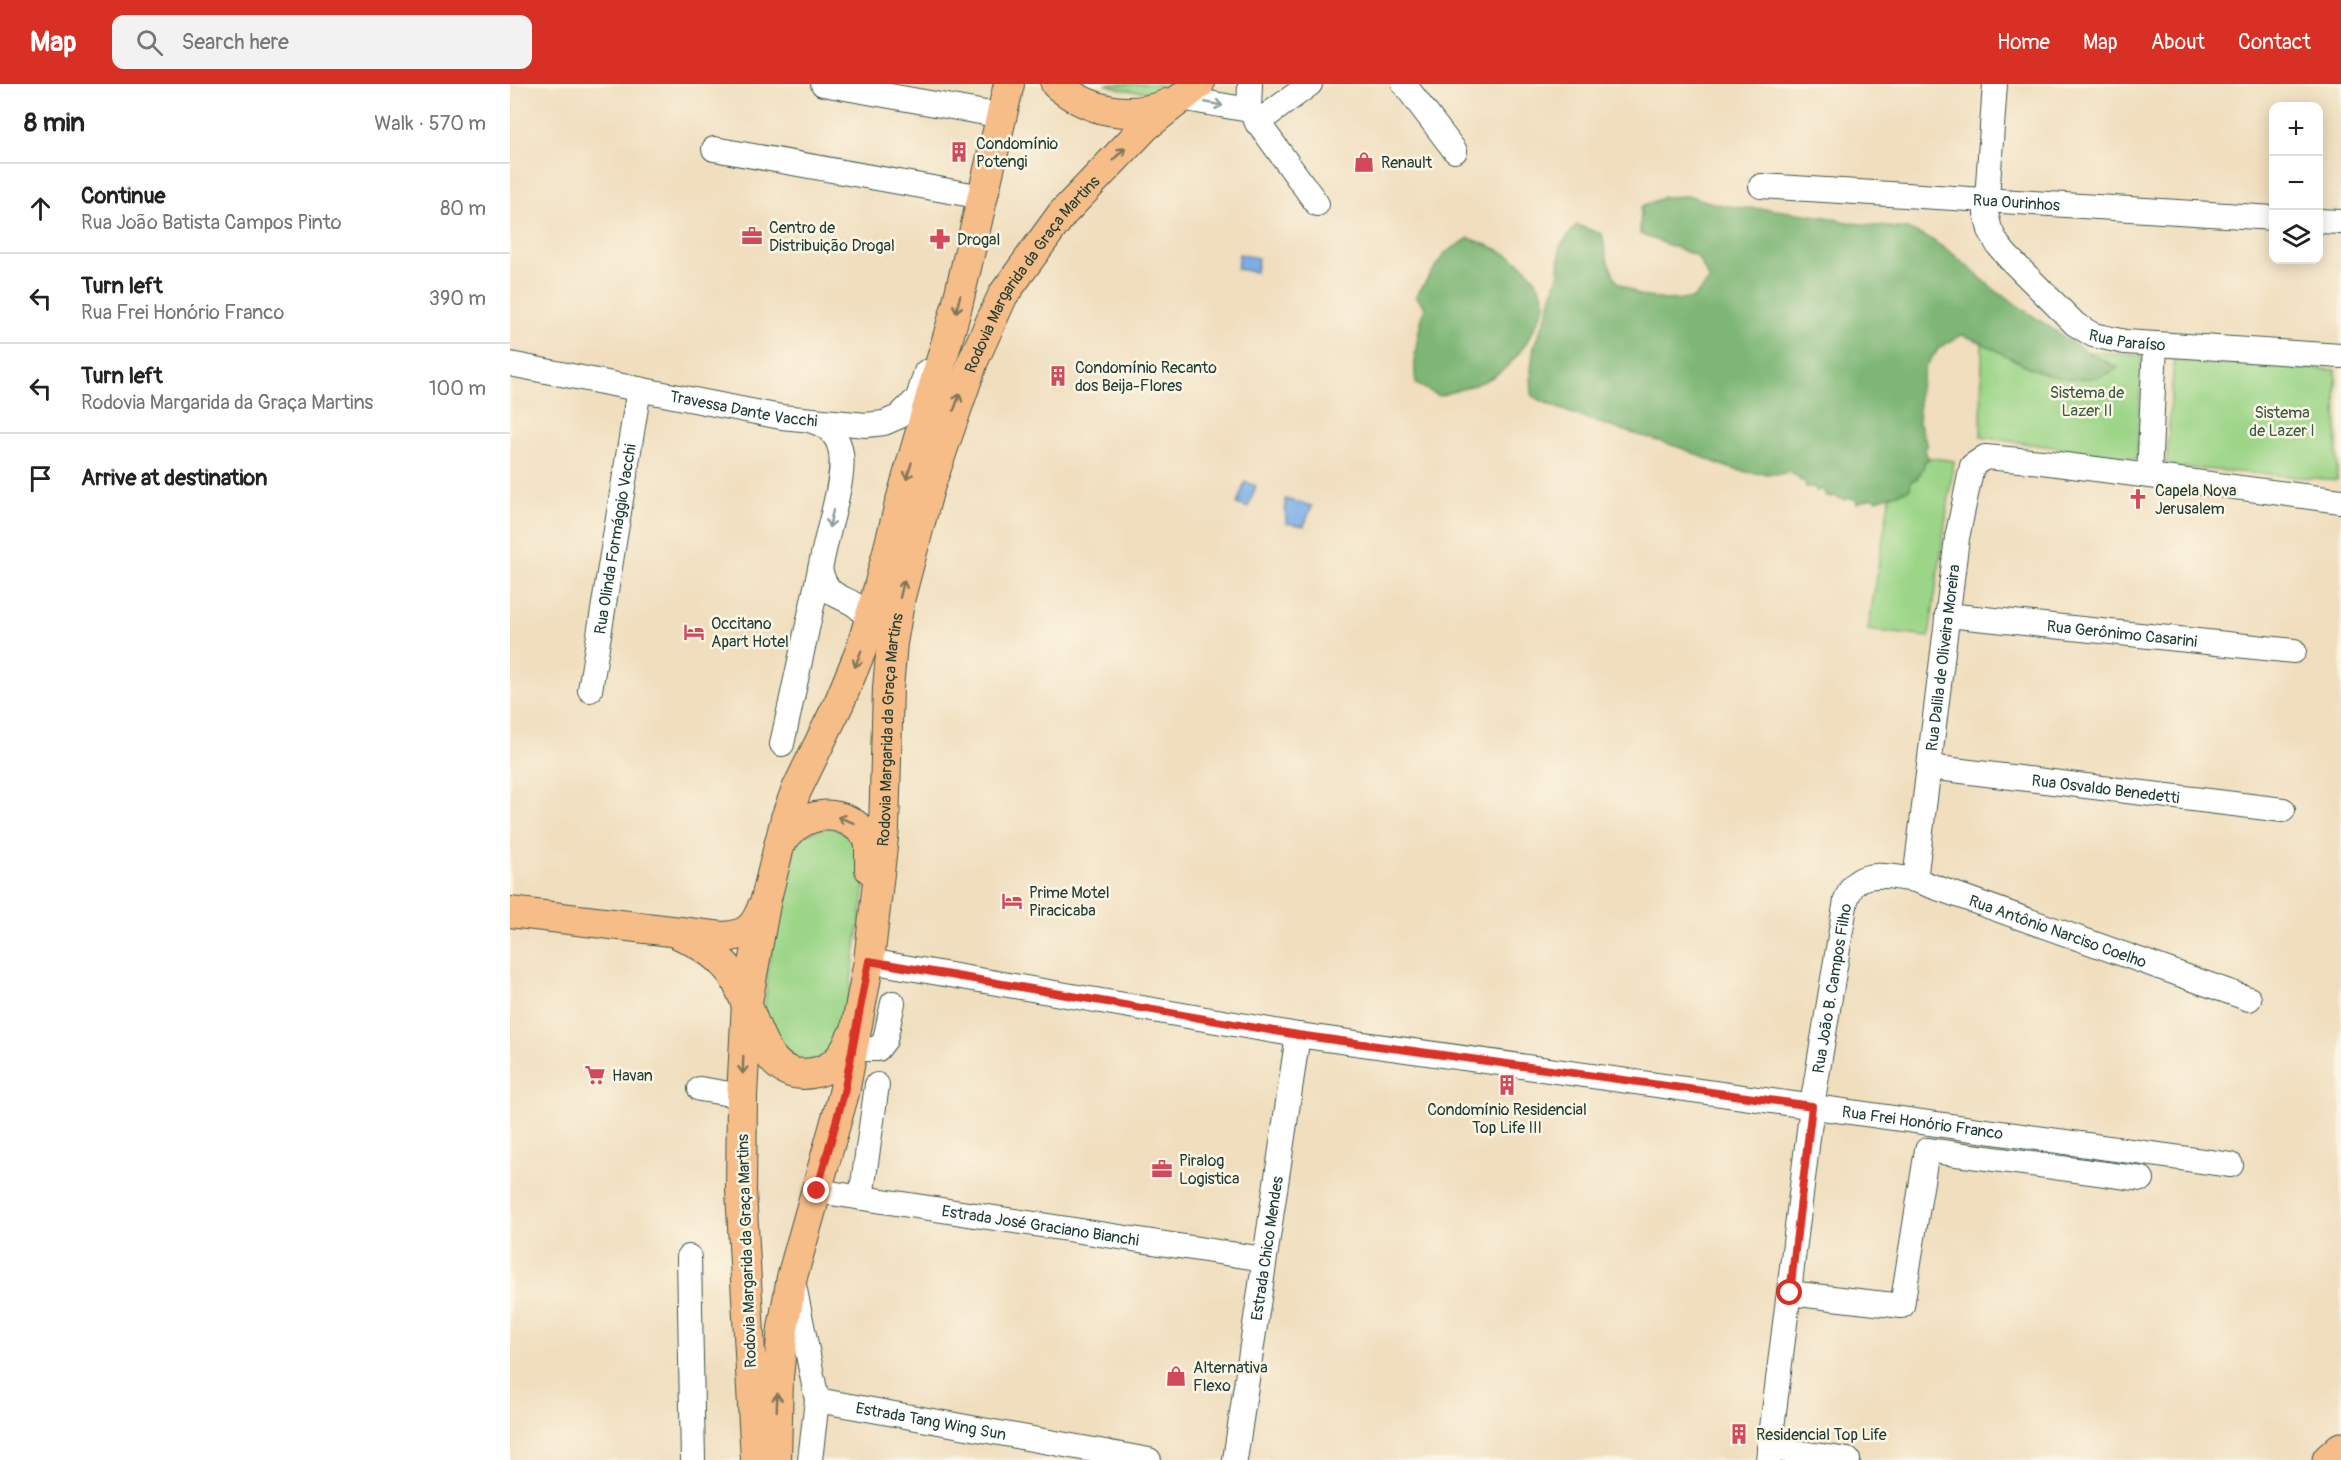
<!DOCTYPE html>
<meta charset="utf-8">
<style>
:root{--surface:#fff;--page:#f2f2f2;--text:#222;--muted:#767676;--line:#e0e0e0;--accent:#d93025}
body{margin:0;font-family:Pangolin,sans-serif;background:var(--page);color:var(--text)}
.controls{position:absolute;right:18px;top:18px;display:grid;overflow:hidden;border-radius:12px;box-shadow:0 3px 15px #0003}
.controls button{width:54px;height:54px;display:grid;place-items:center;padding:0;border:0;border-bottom:2px solid var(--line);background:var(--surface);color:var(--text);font:30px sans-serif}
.stop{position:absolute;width:18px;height:18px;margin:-14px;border:4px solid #d93025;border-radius:50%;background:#fff}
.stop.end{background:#d93025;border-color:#fff;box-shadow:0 2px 6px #0008}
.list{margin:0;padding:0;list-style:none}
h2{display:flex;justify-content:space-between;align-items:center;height:78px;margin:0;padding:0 24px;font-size:26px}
h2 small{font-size:20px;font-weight:400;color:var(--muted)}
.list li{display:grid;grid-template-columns:39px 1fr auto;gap:18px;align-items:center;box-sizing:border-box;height:90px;padding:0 24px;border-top:2px solid var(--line)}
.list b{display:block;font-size:22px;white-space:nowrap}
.list p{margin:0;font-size:20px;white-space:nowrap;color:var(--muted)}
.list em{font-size:20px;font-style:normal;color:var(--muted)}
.icon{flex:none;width:33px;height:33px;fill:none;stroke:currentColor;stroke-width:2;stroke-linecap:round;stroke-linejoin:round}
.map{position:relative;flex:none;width:1831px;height:1376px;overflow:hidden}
header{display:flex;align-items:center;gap:36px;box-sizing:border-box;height:84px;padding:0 30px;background:var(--accent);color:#fff}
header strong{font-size:28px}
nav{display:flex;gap:33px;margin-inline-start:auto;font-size:21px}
.search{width:420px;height:54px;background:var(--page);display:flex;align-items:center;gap:15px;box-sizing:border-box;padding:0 21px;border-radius:12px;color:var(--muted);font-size:22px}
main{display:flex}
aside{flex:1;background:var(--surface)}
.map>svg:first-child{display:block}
.green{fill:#9cd588;stroke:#5e895e;stroke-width:1.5}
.forest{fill:#7db674;stroke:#4e7a54;stroke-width:1.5}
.water{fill:#7baee8;stroke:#4d768e;stroke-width:1.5}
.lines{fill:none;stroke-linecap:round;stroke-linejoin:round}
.minor-casing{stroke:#3e5549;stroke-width:26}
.major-casing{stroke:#3e5549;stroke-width:32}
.highway-casing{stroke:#3e5549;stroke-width:35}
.minor{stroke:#fff;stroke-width:24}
.major{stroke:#f7bd88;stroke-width:30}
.highway{stroke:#f7bd88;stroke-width:33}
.oneway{stroke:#8f9e9a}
.oneway2{stroke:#80775a}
.route{stroke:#d93025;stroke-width:8}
.labels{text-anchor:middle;stroke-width:5;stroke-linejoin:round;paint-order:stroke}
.poi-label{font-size:16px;fill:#1f3d34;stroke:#fcf5e5;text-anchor:start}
.street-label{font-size:16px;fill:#1f3d34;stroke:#fcf5e5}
.park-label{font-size:16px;fill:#385b45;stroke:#fcf5e5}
</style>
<header>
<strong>Map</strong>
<div class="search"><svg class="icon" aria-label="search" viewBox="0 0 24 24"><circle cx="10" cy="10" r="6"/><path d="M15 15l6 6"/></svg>Search here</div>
<nav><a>Home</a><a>Map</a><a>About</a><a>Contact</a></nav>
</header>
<main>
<aside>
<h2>8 min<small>Walk · 570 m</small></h2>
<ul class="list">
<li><svg class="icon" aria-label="ahead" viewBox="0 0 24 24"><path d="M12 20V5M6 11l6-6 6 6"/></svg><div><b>Continue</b><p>Rua João Batista Campos Pinto</p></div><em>80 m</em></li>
<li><svg class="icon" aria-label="left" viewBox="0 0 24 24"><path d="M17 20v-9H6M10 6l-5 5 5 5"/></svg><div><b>Turn left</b><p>Rua Frei Honório Franco</p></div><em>390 m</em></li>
<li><svg class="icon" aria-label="left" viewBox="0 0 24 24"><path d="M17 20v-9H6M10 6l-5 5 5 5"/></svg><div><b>Turn left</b><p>Rodovia Margarida da Graça Martins</p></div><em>100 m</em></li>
<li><svg class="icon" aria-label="arrive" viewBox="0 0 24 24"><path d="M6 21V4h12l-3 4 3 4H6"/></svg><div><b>Arrive at destination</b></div></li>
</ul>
</aside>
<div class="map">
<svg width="1831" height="1376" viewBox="0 0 1831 1376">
<rect width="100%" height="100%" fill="#fcf5e5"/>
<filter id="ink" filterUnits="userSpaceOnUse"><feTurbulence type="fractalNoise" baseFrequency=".0167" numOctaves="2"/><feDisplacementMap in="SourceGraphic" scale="12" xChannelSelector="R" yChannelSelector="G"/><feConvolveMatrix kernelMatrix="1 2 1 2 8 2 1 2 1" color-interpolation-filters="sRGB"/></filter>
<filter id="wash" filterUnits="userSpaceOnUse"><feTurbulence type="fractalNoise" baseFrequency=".008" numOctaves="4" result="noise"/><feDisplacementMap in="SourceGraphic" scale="24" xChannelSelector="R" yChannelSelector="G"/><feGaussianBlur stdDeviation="1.35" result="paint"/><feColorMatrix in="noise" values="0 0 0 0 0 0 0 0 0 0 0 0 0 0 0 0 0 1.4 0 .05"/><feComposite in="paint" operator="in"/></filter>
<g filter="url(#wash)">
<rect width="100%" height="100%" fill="#f0debe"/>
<path class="green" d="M595 0H670C642 10 623 10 595 0Z
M1472 259 1632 272 1627 375 1471 353Z
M1664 275 1826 286 1827 396 1656 382Z
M1387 369 1444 377 1419 553 1358 546Z
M318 742 347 755 355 802 333 952 310 974 291 976 272 968 254 932 257 891 267 827 282 767 289 753Z"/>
<path class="forest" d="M1180 112 1206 120 1232 124 1258 125 1316 133 1342 139 1397 145 1422 156 1443 170 1486 207 1575 267 1608 284C1586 301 1547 295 1523 285 1499 275 1478 259 1452 251L1430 263 1415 283 1409 308V338L1417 361 1415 365 1418 376 1415 377 1413 385 1410 386 1411 390 1407 391 1408 394 1401 397 1400 405 1367 416 1362 414 1347 419 1346 416 1341 414 1334 416 1324 412 1320 413 1315 411 1313 405 1306 407 1304 403H1296L1294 396 1290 397 1289 393 1278 388 1275 390C1257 390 1238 390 1220 384 1201 378 1184 368 1165 362 1116 347 1067 335 1022 312L1021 286 1024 261 1035 236 1049 188 1050 162 1067 141 1092 150 1097 175 1107 198 1131 212 1156 216 1182 215 1200 196 1187 172 1130 150 1131 123 1154 113Z
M959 154C993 166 1028 181 1035 220 1024 249 1005 284 975 297 960 303 944 307 929 312L906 300C902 275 908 248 915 223L906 212 935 169Z"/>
<path class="water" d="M729 170 748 174 746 188 727 185Z
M735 398 746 402 738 424 727 420Z
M775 415 802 422 794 442 776 439Z"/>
</g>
<g filter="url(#ink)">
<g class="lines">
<g class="minor-casing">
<g id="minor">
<path d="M313 0 492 32"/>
<path d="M740 0 739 26 807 120"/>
<path d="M894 0 945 67"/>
<path id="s1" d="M1485 0 1476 129 1480 146 1488 161 1497 172 1565 240 1583 251 1615 258 1831 272"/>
<path d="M670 14 739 26"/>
<path d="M747 39 800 0"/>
<path d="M204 65 473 113"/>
<path id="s2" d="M1251 102 1764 134"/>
<path d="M1808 137 1831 138"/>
<path id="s3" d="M0 280 271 333 356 341 374 339 388 333 408 314 416 288"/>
<path d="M302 337C346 350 330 397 323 430 318 448 314 466 310 485 320 526 343 504 359 539"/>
<path d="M1639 392 1645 260"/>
<path id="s4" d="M1437 531 1784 567"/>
<path id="s5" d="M80 606 129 305"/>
<path d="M272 660 310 485"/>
<path id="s6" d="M1419 683 1773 726"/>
<path id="s7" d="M1405 796 1447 454 1462 382 1475 373 1532 378 1831 417"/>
<path id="s8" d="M359 877 788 951 1721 1081"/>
<path d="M342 965H368L375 956 383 919"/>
<path d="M190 1005 232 1012"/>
<path id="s9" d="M307 1107 754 1175"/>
<path d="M351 1114 367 1001"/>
<path d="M179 1173 183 1376"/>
<path d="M284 1201 307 1316 300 1376"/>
<path d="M1279 1209 1392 1222 1417 1066 1632 1095"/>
<path id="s10" d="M307 1316 639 1376"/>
<path d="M1259 1364 1338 1376"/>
<path id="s11" d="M725 1376 788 951"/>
<path id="s12" d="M1258 1376 1302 1022 1336 816C1338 811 1340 806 1343 802 1356 785 1387 794 1405 796L1739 915"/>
</g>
</g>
<g class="major-casing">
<g id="major">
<path d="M546 0C578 27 620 37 660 19"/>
<path d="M269 762C291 725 334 720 360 756V785"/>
<path d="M0 828 212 853C236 852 245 844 253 822"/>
<path d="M165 848C186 858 206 869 221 888 245 921 248 999 302 989 323 986 334 972 341 954"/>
<path d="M246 1376 231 1107 232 1012 237 918 256 815 276 734 286 707 329 619 351 566 369 503 390 420 447 222 499 0"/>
<path id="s13" d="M266 1376 268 1293 273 1244 282 1193 334 1009 359 877 374 745 378 604 382 559 390 513 419 404 463 277 493 211 552 130 636 42 689 0"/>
</g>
</g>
<g class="highway-casing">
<path id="highway" d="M1819 1376 1831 1365"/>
</g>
<use href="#minor" class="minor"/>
<use href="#major" class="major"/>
<use href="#highway" class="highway"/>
</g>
<defs><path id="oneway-shaft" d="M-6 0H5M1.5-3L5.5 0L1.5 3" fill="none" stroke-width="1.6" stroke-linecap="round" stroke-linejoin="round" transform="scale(1.5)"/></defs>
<g class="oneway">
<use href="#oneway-shaft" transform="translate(704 20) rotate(11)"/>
<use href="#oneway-shaft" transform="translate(321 435) rotate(103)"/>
</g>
<g class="oneway2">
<use href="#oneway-shaft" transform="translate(609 70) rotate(-45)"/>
<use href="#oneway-shaft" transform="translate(448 220) rotate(104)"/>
<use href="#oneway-shaft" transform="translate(447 318) rotate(-69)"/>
<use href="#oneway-shaft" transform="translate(399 387) rotate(107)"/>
<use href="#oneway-shaft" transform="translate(392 505) rotate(-77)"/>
<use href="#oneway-shaft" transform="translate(348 575) rotate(111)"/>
<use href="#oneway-shaft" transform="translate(336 736) rotate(-160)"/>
<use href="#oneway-shaft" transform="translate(233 981) rotate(92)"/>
<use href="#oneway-shaft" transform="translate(267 1318) rotate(-88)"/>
</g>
</g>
<g class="lines" filter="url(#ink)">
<path class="route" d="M307 1107 334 1009 359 877 788 951 1302 1022 1280 1209"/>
</g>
<defs>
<g id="building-bare" transform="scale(1.62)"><path d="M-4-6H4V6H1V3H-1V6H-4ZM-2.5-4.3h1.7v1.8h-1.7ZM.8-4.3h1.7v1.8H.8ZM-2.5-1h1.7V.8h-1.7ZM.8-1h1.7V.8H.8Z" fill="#d1495b" stroke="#fcf5e5" stroke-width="2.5" paint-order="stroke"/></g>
<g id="shop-bare" transform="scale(1.62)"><path d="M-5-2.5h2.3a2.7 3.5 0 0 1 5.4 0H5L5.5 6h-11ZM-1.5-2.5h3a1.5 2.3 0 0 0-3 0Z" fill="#d1495b" stroke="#fcf5e5" stroke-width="2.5" paint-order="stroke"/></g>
<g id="office-bare" transform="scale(1.62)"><path d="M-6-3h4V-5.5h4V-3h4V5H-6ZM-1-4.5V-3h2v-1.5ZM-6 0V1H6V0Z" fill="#d1495b" stroke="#fcf5e5" stroke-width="2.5" paint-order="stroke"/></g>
<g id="pharmacy-bare" transform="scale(1.62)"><path d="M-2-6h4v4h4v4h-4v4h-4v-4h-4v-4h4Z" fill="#d1495b" stroke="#fcf5e5" stroke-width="2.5" paint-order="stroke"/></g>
<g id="church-bare" transform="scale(1.62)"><path d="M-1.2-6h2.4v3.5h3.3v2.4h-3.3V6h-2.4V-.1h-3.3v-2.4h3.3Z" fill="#d1495b" stroke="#fcf5e5" stroke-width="2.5" paint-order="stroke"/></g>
<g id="hotel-bare" transform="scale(1.62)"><path d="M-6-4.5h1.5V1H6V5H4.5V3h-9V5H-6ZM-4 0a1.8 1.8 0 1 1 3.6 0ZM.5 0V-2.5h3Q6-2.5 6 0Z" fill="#d1495b" stroke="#fcf5e5" stroke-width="2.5" paint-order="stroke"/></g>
<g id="supermarket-bare" transform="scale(1.62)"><path d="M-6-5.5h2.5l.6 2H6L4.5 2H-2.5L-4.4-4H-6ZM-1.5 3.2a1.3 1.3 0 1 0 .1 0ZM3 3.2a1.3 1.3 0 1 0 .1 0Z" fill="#d1495b" stroke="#fcf5e5" stroke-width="2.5" paint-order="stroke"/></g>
</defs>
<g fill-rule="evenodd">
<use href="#building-bare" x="449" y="68"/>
<use href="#shop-bare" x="854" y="78"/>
<use href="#office-bare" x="242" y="152"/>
<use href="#pharmacy-bare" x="430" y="155"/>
<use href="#building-bare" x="548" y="292"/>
<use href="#church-bare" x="1628" y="415"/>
<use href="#hotel-bare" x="184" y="548"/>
<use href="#hotel-bare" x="502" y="817"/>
<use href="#supermarket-bare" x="85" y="991"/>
<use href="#building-bare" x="997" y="1001"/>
<use href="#office-bare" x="652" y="1085"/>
<use href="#shop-bare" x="666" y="1292"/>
<use href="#building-bare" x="1229" y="1350"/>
</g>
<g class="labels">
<g class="poi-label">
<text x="466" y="65">Condomínio<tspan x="466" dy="18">Potengi</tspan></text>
<text x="871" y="84">Renault</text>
<text x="259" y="149">Centro de<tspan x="259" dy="18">Distribuição Drogal</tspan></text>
<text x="447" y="161">Drogal</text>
<text x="565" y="289">Condomínio Recanto<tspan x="565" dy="18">dos Beija-Flores</tspan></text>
<text x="1645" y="412">Capela Nova<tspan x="1645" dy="18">Jerusalem</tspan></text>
<text x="201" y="545">Occitano<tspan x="201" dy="18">Apart Hotel</tspan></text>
<text x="519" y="814">Prime Motel<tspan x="519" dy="18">Piracicaba</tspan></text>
<text x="102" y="997">Havan</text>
<text x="997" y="1031" text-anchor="middle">Condomínio Residencial<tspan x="997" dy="18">Top Life III</tspan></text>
<text x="669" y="1082">Piralog<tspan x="669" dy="18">Logistica</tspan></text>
<text x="683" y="1289">Alternativa<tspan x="683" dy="18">Flexo</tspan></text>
<text x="1246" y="1356">Residencial Top Life</text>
</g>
<g class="street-label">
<text dy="6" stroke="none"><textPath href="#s2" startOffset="256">Rua Ourinhos</textPath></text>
<text dy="6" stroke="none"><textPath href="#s13" startOffset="1228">Rodovia Margarida da Graça Martins</textPath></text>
<text dy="6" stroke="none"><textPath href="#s1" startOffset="330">Rua Paraíso</textPath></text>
<text dy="6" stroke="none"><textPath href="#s3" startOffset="238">Travessa Dante Vacchi</textPath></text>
<text dy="6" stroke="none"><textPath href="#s5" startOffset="153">Rua Olinda Formággio Vacchi</textPath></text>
<text dy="6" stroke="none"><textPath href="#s4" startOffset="176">Rua Gerônimo Casarini</textPath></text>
<text dy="6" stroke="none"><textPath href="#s7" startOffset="224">Rua Dalila de Oliveira Moreira</textPath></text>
<text dy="6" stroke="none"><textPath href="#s13" startOffset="742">Rodovia Margarida da Graça Martins</textPath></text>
<text dy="6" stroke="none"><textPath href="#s6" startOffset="178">Rua Osvaldo Benedetti</textPath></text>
<text dy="6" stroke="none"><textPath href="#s12" startOffset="798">Rua Antônio Narciso Coelho</textPath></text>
<text dy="6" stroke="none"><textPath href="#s12" startOffset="476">Rua João B. Campos Filho</textPath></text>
<text dy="6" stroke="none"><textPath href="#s8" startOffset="1066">Rua Frei Honório Franco</textPath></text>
<text dy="6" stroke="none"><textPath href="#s9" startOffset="226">Estrada José Graciano Bianchi</textPath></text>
<text dy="6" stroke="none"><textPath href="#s11" startOffset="214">Estrada Chico Mendes</textPath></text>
<text transform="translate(236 1167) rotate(-92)" y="6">Rodovia Margarida da Graça Martins</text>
<text dy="6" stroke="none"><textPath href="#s10" startOffset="116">Estrada Tang Wing Sun</textPath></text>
</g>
<g class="park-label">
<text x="1577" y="314">Sistema de<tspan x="1577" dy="18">Lazer II</tspan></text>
<text x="1772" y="334">Sistema<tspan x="1772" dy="18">de Lazer I</tspan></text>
</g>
</g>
</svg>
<div class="controls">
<button>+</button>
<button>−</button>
<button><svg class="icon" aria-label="layers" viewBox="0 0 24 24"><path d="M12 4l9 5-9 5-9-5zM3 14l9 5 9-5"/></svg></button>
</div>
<div class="stop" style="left:1280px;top:1209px"></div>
<div class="stop end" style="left:307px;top:1107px"></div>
</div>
</main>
